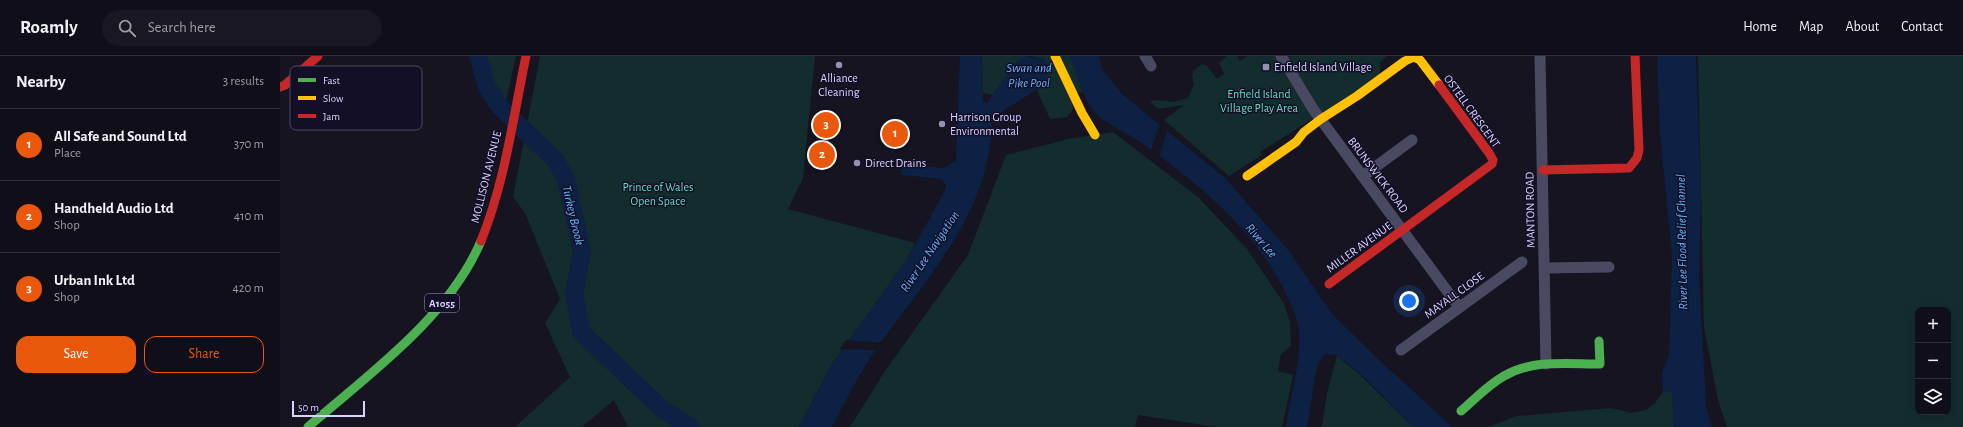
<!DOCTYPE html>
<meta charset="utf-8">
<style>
:root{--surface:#100f19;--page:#191822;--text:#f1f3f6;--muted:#9c9ca2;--line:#302f38;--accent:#ea580c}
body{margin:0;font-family:"Alegreya Sans",sans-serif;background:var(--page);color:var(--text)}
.controls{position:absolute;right:12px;bottom:12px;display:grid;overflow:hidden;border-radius:8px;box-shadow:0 4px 16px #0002}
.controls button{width:36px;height:36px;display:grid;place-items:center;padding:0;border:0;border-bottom:1px solid var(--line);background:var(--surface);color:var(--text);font:20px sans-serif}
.scale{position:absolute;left:12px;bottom:10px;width:73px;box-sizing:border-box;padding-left:4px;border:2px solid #d9d4ff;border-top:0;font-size:11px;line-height:14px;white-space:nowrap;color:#d9d4ff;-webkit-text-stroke:3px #130f26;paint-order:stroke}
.you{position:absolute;left:1129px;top:245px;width:14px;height:14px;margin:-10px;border:3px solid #fff;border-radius:50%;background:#1a73e8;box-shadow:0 0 0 6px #1a73e833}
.badge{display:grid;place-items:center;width:26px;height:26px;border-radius:50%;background:var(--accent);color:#fff;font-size:13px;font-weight:700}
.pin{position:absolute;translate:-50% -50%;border:2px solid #fff;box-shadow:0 1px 4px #0006}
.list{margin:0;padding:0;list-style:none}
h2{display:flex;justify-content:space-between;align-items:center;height:52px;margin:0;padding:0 16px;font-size:17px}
h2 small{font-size:13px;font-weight:400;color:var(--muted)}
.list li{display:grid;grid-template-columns:26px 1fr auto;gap:12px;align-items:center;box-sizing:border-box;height:72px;padding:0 16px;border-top:1px solid var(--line)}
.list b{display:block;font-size:15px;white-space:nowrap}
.list p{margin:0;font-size:13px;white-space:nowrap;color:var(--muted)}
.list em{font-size:13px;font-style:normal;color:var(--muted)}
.actions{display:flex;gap:8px;padding:12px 16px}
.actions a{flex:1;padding:9px 0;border:1px solid var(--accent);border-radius:12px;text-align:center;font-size:14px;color:var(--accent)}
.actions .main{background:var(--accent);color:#fff}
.icon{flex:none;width:22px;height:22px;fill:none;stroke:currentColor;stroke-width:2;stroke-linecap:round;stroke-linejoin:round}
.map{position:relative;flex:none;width:1683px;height:371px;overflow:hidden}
header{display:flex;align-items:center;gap:24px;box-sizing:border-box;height:56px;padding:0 20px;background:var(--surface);border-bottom:1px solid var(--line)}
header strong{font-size:19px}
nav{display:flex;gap:22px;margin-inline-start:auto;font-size:14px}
.search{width:280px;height:36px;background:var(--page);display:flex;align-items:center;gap:10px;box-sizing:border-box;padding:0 14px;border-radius:22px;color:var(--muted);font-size:15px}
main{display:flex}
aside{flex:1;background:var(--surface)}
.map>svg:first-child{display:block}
.green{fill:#132c2d;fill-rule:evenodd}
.water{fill:#0d2144}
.pier{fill:#161421}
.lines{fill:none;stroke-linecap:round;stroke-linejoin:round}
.river{stroke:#0d2144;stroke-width:18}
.street{stroke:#4a4962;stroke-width:11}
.fast{stroke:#4caf50;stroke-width:9}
.slow{stroke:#ffc107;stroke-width:9}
.jam{stroke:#c62828;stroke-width:9}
.poi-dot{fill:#9591b1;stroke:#130f26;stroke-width:1.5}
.labels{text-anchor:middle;stroke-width:3;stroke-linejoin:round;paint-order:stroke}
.shield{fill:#130f26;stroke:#9e99be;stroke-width:1}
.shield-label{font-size:11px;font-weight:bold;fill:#d9d4ff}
.poi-label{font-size:12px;fill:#d9d4ff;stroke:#130f26;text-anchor:start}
.park-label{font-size:12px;fill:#5fe0c0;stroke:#130f26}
.street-label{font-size:12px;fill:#d9d4ff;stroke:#130f26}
.water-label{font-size:13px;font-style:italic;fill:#62b6ff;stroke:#130f26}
.key{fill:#130f26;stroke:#4e4a67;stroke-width:1}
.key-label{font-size:11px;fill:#d9d4ff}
</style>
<header>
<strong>Roamly</strong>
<div class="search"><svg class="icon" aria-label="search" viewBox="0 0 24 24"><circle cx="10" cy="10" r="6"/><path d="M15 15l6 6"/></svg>Search here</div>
<nav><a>Home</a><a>Map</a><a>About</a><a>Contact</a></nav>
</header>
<main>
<aside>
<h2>Nearby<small>3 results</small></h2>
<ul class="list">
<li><span class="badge">1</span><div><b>All Safe and Sound Ltd</b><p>Place</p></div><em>370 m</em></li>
<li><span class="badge">2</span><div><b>Handheld Audio Ltd</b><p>Shop</p></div><em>410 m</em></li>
<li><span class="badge">3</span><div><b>Urban Ink Ltd</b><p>Shop</p></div><em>420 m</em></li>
</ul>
<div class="actions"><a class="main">Save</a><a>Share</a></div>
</aside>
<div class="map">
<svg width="1683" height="371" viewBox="0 0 1683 371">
<rect width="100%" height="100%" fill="#161421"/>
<path class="green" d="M193 0H236L222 63C206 44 200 23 193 0Z
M260 0H535L523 122 508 153 635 187 626 205 552 308 519 371H348L334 344 302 371H235L290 321 265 267 280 243 245 157 233 141Z
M702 0H746L735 8 713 39 703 37Z
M751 0H790L804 37 790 35 793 53 787 61 770 63 757 34 764 29 765 4Z
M947 0H957L960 5 967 0H1107L1100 6V20L980 96 982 99 949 120 884 64 904 49 878 53 870 46 874 44 894 46 908 42 914 28C910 17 913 15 922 8L927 10 937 23 944 18 939 7Z
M1418 0H1683V371H1447L1438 344 1424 271ZM1638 254H1668V356H1638Z
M833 76 918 141 967 193 1003 246 1010 266 1011 290 1001 298 998 315 1013 319 1002 371H937L858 359 855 371H570L605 315 688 199 726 99 788 83Z
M1057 300 1078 317 1133 371H1042L1047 337Z
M1383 336H1392L1394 371H1208L1237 360 1331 352 1351 357 1366 354 1375 347Z"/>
<path class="water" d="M680 0H702L703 46 707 47 735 8 746 0 765 4 769 10 764 29 712 62C712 158 643 225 592 299 577 322 564 347 552 371H519L552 308 626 205 663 138 666 129 662 123 621 119 622 108 663 112 676 105Z
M790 0H819L822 13 842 38 945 122 1009 195 1052 258 1098 303 1172 371H1133C1110 349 1084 317 1058 301 1053 297 1048 298 1043 299L1037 310 1027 371H1006C1010 345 1022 300 1019 275 1018 263 1012 250 1006 238 976 174 918 128 862 87 850 79 824 66 816 58 804 44 796 17 790 0Z
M1377 0H1416L1421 140 1419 219 1426 350 1432 371H1394L1392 336H1383L1382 317 1389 299 1392 200 1380 76Z"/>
<path class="pier" d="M880 66 888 72 879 102 871 95Z
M566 284 603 287 599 294 560 293Z"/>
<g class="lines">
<path class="river" d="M198 0 207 31 220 51 276 105 286 123 302 196 294 237 301 276 382 353 410 371"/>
<path class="street" d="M865 0 871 10
M1001 0 1033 53 1179 251
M1260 0 1266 308
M1083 120 1132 84
M1264 212 1329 211
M1121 294 1242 206"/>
<path class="fast" d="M1181 355C1195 343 1208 329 1224 320 1253 303 1288 308 1320 308L1319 285
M28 371C89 318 169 261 201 185"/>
<path class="slow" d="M775 0 802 57 815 79
M967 120 1016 86 1024 76 1041 63 1077 40 1125 5 1134 1 1140 4 1159 29"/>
<path class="jam" d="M0 31 5 29 38 0
M1263 114 1349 112 1357 102 1359 94 1355 0
M201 185C225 126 233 62 246 0
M1049 228 1212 108 1213 104 1209 97 1159 29"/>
</g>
<g class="poi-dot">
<circle cx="559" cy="9" r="4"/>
<rect x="982" y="7" width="8" height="8" rx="2"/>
<circle cx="662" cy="68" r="4"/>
<circle cx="577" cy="107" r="4"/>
</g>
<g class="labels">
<rect class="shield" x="145" y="238" width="34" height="18" rx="3"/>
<g class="shield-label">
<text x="162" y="251">A1055</text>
</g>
<g class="poi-label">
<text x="994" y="15">Enfield Island Village</text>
<text x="559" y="26" text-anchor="middle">Alliance<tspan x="559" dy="14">Cleaning</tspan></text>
<text x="670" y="65">Harrison Group<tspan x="670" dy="14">Environmental</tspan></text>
<text x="585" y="111">Direct Drains</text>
</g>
<g class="park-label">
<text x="979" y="42">Enfield Island<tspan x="979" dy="14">Village Play Area</tspan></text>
<text x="378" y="135">Prince of Wales<tspan x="378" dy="14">Open Space</tspan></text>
</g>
<g class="street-label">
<text transform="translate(1192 55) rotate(54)" y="4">OSTELL CRESCENT</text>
<text transform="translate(1098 119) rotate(53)" y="4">BRUNSWICK ROAD</text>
<text transform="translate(206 121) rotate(-76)" y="4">MOLLISON AVENUE</text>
<text transform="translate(1250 154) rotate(-91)" y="4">MANTON ROAD</text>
<text transform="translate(1079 191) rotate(-36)" y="4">MILLER AVENUE</text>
<text transform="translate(1174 239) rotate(-36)" y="4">MAYALL CLOSE</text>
</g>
<g class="water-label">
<text x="749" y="16">Swan and<tspan x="749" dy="15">Pike Pool</tspan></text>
<text transform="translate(294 159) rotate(77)" y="5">Turkey Brook</text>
<text transform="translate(982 184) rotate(49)" y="5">River Lee</text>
<text transform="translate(1401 186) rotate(-91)" y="5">River Lee Flood Relief Channel</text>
<text transform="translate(649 195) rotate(-56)" y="5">River Lee Navigation</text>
</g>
</g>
<rect x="10" y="10" width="132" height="64" rx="6" class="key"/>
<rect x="18" y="22" width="18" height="4" fill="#4caf50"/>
<rect x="18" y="40" width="18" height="4" fill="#ffc107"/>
<rect x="18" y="58" width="18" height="4" fill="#c62828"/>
<g class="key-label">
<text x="43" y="28">Fast</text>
<text x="43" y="46">Slow</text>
<text x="43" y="64">Jam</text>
</g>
</svg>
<div class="controls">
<button>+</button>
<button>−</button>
<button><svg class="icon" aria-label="layers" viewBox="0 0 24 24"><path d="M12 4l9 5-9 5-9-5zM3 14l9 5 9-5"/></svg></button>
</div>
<div class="scale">50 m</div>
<div class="you"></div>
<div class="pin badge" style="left:615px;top:78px">1</div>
<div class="pin badge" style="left:542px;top:99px">2</div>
<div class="pin badge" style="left:546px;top:69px">3</div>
</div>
</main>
